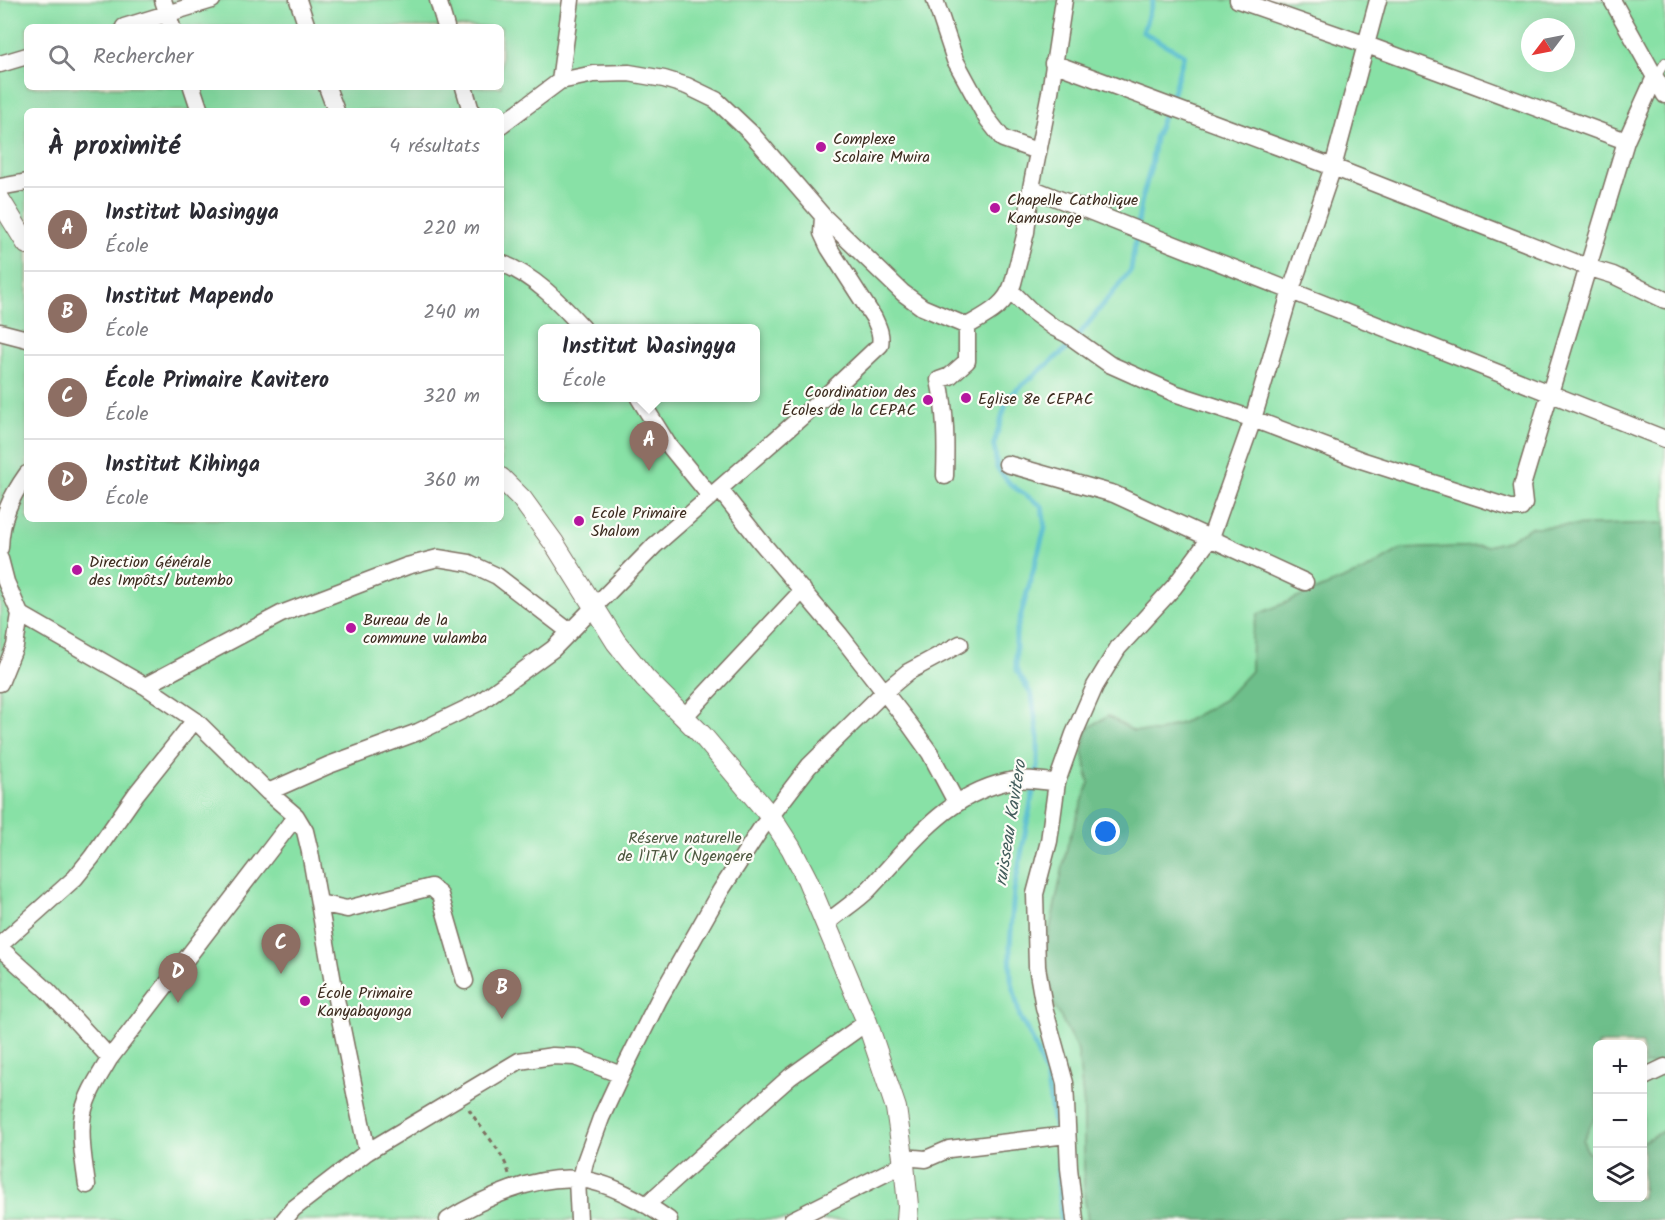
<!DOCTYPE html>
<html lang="fr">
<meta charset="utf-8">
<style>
:root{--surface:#fff;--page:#f7f7f7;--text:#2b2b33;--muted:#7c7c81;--line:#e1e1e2;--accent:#1a73e8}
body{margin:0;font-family:Kalam,sans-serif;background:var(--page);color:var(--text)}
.controls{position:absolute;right:18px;bottom:18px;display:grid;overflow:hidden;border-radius:9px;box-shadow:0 6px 24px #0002}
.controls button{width:54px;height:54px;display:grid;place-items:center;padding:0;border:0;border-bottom:2px solid var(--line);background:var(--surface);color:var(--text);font:30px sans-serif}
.compass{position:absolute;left:1521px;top:18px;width:54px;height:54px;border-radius:50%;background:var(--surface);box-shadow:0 6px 24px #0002;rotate:238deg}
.you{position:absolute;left:1106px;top:832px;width:21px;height:21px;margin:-15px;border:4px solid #fff;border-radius:50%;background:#1a73e8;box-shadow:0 0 0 9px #1a73e833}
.badge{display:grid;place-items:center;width:39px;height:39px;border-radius:50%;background:var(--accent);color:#fff;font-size:20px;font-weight:700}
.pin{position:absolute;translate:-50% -50px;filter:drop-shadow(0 2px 3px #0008)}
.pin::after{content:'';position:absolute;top:32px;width:21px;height:18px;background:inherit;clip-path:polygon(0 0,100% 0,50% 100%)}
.popup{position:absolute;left:538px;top:324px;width:222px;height:78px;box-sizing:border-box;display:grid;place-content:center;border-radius:9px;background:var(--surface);filter:drop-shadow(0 2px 4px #0005);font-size:20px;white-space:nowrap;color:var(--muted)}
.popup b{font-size:22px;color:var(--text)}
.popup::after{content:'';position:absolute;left:50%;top:100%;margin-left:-12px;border:12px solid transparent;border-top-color:var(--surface)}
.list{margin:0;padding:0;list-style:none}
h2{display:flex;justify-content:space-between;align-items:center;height:78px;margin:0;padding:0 24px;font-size:26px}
h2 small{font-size:20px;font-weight:400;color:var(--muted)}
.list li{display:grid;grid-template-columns:39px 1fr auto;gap:18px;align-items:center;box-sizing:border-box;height:84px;padding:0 24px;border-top:2px solid var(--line)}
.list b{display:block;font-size:22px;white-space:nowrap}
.list p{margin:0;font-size:20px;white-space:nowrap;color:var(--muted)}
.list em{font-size:20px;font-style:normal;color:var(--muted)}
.icon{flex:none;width:33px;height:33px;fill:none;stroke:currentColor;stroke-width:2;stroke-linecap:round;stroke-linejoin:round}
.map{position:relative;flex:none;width:1665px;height:1220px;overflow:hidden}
.search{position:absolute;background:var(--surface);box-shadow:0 6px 24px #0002;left:24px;top:24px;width:480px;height:66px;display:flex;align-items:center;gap:15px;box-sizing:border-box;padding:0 21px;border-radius:9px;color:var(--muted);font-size:22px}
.panel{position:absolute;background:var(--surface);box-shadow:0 6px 24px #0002;left:24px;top:108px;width:480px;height:414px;border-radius:9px}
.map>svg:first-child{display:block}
.green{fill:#88e1a6;stroke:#628662;stroke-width:1.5;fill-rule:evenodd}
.forest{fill:#6ebf8b;stroke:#547454;stroke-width:1.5}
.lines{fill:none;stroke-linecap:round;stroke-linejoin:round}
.stream{stroke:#52bcce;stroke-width:5}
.service-casing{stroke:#7d6f61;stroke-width:10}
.minor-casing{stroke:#7d6f61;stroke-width:19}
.tertiary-casing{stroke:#7d6f61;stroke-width:22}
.path{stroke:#7d6f61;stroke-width:3;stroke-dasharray:4.5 4.5;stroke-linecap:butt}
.service{stroke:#fff;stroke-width:8}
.minor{stroke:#fff;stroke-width:16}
.tertiary{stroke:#fff;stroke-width:20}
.poi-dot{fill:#b5179e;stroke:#fdfcf7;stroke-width:2}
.labels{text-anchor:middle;stroke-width:4.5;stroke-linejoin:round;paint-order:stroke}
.poi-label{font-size:16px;fill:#3b2a1e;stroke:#fdfcf7;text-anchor:start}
.park-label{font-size:16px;fill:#4e5840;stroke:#fdfcf7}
.water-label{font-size:18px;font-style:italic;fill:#435d5c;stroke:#fdfcf7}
</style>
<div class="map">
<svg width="1665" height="1220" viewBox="0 0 1665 1220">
<rect width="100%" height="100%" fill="#fdfcf7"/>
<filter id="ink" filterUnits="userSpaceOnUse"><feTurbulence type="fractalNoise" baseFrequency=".0167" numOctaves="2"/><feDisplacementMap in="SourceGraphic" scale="12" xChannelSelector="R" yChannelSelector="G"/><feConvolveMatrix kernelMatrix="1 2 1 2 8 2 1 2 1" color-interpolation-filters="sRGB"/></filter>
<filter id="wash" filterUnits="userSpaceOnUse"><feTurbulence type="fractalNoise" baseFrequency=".008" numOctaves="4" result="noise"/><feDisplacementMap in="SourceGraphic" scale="24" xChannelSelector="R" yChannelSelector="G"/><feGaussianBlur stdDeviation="1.35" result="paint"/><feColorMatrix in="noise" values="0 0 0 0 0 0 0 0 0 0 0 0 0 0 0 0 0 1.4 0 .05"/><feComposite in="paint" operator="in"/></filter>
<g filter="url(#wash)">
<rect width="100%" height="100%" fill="#f7eedd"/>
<path class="green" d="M0 0H1665V523L1531 527 1507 541 1487 546 1401 549 1366 570 1258 614 1252 634 1251 671 1224 700 1184 722 1157 732 1133 731 1108 716 1083 749 1089 783 1068 843 1045 953 1053 1002 1078 1051 1084 1107V1194L1088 1220H0ZM27 27H501V87H27ZM1530 27H1566V63H1530ZM27 111H501V519H27ZM542 328H756V398H542Z
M1657 1063 1665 1071V1130L1643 1142V1065Z
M1597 1113V1160L1587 1151 1583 1140Z"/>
<path class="forest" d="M1665 523V1071L1657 1063 1643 1065 1642 1044H1598L1597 1113 1583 1140 1587 1151 1597 1160 1598 1198H1642L1643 1142 1665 1130V1220H1088L1084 1194V1107L1078 1051 1053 1002 1045 953 1068 843 1089 783 1083 749 1088 728 1108 716 1133 731 1157 732 1184 722 1224 700 1251 671 1252 634 1258 614 1366 570 1401 549 1487 546 1507 541 1531 527Z"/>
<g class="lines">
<path class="stream" d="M1061 1220 1058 1148 1046 1076 1032 1039 1020 1017 1011 978 1010 946 1014 891 1038 766V737L1032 696 1016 669V633L1045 528 1042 506 1011 485 997 468 994 444 1008 397 1070 346 1131 270 1141 203 1151 166 1155 138 1174 89 1184 55 1143 32 1153 0"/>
</g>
</g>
<g filter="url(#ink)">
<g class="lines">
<g class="service-casing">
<path id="service" d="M1655 79 1665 62"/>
</g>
<g class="minor-casing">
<path id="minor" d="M163 0 172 27
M298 0 307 27
M438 0 446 27
M935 0 955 60 986 117 1003 139 1037 151
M1238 0 1367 45 1626 141
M1612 0 1665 95
M124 27 212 0
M1053 63 1333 167 1587 267 1613 275 1665 300
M0 64 27 56
M560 81 571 0
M192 87 200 111
M327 87 336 111
M464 87 471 111
M501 125 560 81 594 74 629 73 664 79 687 86 716 100 751 133 823 216 903 293 922 307 967 326C986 315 1006 306 1013 283L1026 232 1031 188 1050 92 1064 0
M0 187 27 182
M1031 188 1665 439
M501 263C535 276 559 302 583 328
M1011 291 1029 309 1053 327 1067 334 1109 364 1174 393 1253 419 1361 460 1511 508H1521L1524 504 1522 486 1626 141 1654 79
M0 332 27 339
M639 398 667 443 711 497
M1007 464 1114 494 1305 582
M945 476C946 444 946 412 939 380L950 376 967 361V326
M720 490 761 542 840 635 910 725 930 753 956 802
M0 548C1 518 10 498 27 474
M0 559 6 582 20 614 15 646 0 683
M20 614 145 686 195 720 268 792 296 816 305 831 310 852 335 994 367 1152
M145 686 281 614 407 566 438 558 469 563 497 576 570 632
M683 718 803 590
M268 792 329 765 418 732 480 702 553 649 655 545 830 392 880 345C882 334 878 327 874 318L829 248 822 233 823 216
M319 903 347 909 431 887 440 895 465 981
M826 924C839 912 856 902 869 889 912 844 949 790 1016 780 1029 778 1044 782 1057 782
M0 945 75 878 92 857 136 794 195 720
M0 948 48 991 110 1058
M1642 1078 1665 1067
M903 1157 926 1159 949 1149 1067 1135
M577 1179 579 1220
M581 1179 585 1162 601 1118 621 1075 659 999 721 890 760 830 809 766 884 692 908 672 960 644
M87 1185C84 1164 79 1134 83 1113 87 1094 100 1075 110 1058L296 816
M646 1205 790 1077 867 1022
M284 1220 293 1209 367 1152 519 1061 553 1056 575 1057 621 1075
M448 1220C483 1198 536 1175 578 1179 607 1181 646 1203 669 1220
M792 1220 904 1164
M1075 1220 1069 1168 1065 1083 1044 1007 1037 967 1035 894 1049 841 1057 782 1074 734 1095 686 1118 648 1174 587 1211 537 1253 419 1291 290 1333 167 1378 0"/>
</g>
<g class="tertiary-casing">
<path id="tertiary" d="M0 200 27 244
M501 478 522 499 554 543 616 642 645 678 702 735 771 817 791 848 807 879 867 1022 896 1108 904 1164 908 1206 907 1220"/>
</g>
<path class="path" d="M469 1109C482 1132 503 1150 509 1174"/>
<use href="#service" class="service"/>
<use href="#minor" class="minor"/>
<use href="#tertiary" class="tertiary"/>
</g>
</g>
<g class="poi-dot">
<circle cx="821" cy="147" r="6"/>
<circle cx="995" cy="208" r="6"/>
<circle cx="966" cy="398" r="6"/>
<circle cx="928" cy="400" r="6"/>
<circle cx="579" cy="521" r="6"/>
<circle cx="77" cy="570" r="6"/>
<circle cx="351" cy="628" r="6"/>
<circle cx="305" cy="1001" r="6"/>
</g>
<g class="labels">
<g class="poi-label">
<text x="833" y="144">Complexe<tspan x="833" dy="18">Scolaire Mwira</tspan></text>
<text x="1007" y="205">Chapelle Catholique<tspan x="1007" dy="18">Kamusonge</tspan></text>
<text x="916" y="397" text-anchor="end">Coordination des<tspan x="916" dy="18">Écoles de la CEPAC</tspan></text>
<text x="978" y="404">Eglise 8e CEPAC</text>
<text x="591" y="518">Ecole Primaire<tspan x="591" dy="18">Shalom</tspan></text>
<text x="89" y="567">Direction Générale<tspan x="89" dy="18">des Impôts/ butembo</tspan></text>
<text x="363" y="625">Bureau de la<tspan x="363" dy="18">commune vulamba</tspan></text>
<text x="317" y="998">École Primaire<tspan x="317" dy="18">Kanyabayonga</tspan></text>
</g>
<g class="park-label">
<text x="685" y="843">Réserve naturelle<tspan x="685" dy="18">de l'ITAV (Ngengere</tspan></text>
</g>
<g class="water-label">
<text transform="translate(1010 823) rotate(-81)" y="6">ruisseau Kavitero</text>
</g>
</g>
</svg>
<div class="controls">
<button>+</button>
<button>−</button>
<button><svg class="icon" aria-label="layers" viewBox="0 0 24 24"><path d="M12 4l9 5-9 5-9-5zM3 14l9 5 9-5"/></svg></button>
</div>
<svg class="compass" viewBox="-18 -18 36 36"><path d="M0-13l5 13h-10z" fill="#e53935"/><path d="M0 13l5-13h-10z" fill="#7c7c81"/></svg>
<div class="you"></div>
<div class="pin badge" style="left:649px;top:471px;background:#8d6e63">A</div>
<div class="popup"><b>Institut Wasingya</b>École</div>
<div class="pin badge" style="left:502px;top:1019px;background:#8d6e63">B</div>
<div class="pin badge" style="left:281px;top:974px;background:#8d6e63">C</div>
<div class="pin badge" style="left:178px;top:1003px;background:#8d6e63">D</div>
<div class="search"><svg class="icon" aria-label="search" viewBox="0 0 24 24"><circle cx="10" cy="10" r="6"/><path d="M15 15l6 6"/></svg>Rechercher</div>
<section class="panel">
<h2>À proximité<small>4 résultats</small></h2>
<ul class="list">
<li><span class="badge" style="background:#8d6e63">A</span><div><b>Institut Wasingya</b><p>École</p></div><em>220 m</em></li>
<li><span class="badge" style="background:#8d6e63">B</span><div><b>Institut Mapendo</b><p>École</p></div><em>240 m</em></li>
<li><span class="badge" style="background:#8d6e63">C</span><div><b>École Primaire Kavitero</b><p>École</p></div><em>320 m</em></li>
<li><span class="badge" style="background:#8d6e63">D</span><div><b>Institut Kihinga</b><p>École</p></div><em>360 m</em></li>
</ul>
</section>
</div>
